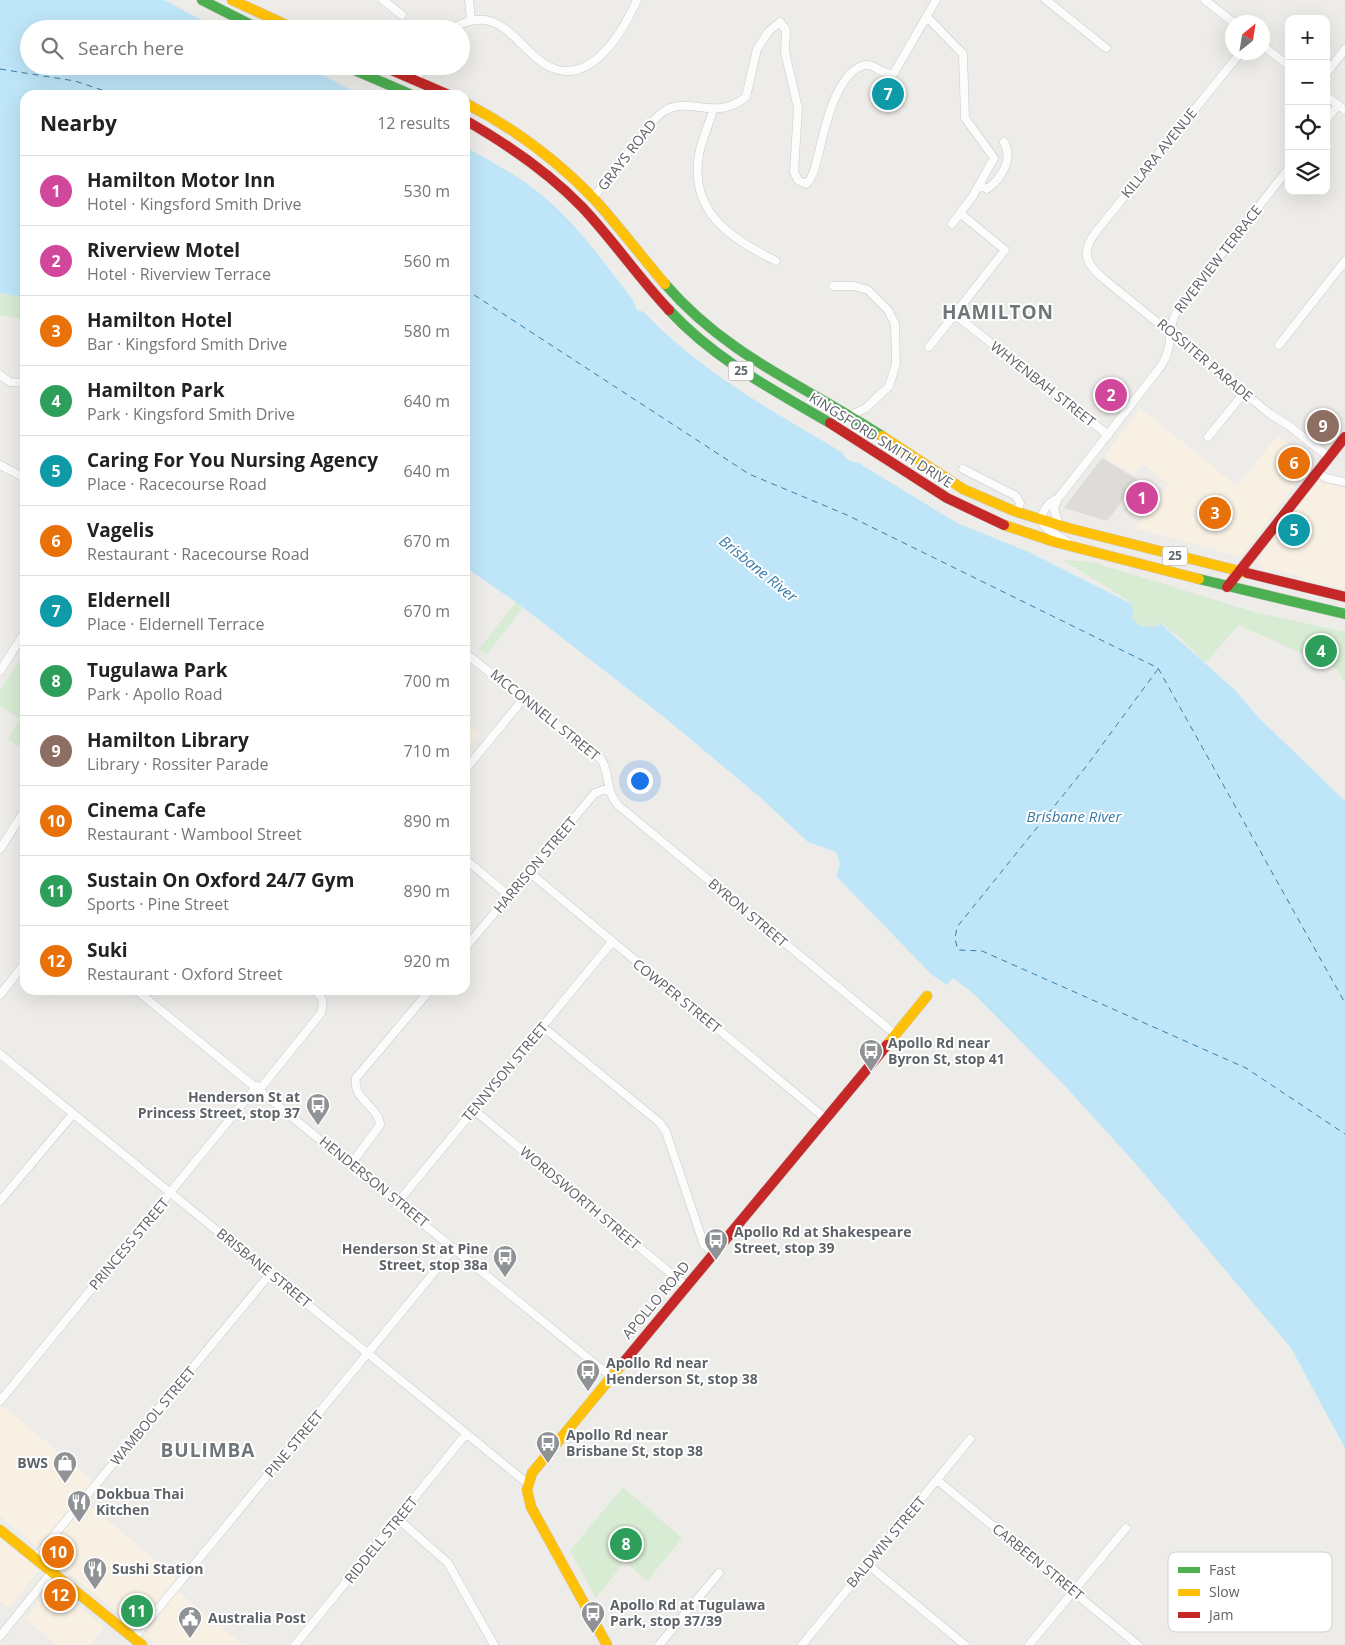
<!DOCTYPE html>
<meta charset="utf-8">
<style>
:root{--surface:#fff;--page:#f2f2f2;--text:#222;--muted:#767676;--line:#e0e0e0;--accent:#111827}
body{margin:0;font-family:"Open Sans",sans-serif;background:var(--page);color:var(--text)}
.controls{position:absolute;right:15px;top:15px;display:grid;overflow:hidden;border-radius:10px;box-shadow:0 5px 20px #0002}
.controls button{width:45px;height:45px;display:grid;place-items:center;padding:0;border:0;border-bottom:1px solid var(--line);background:var(--surface);color:var(--text);font:25px sans-serif}
.compass{position:absolute;left:1225px;top:15px;width:45px;height:45px;border-radius:50%;background:var(--surface);box-shadow:0 5px 20px #0002;rotate:30deg}
.you{position:absolute;left:639px;top:780px;width:18px;height:18px;margin:-12px;border:4px solid #fff;border-radius:50%;background:#1a73e8;box-shadow:0 0 0 8px #1a73e833}
.badge{display:grid;place-items:center;width:32px;height:32px;border-radius:50%;background:var(--accent);color:#fff;font-size:16px;font-weight:700}
.pin{position:absolute;translate:-50% -50%;border:2px solid #fff;box-shadow:0 1px 5px #0006}
.list{margin:0;padding:0;list-style:none}
h2{display:flex;justify-content:space-between;align-items:center;height:65px;margin:0;padding:0 20px;font-size:21px}
h2 small{font-size:16px;font-weight:400;color:var(--muted)}
.list li{display:grid;grid-template-columns:32px 1fr auto;gap:15px;align-items:center;box-sizing:border-box;height:70px;padding:0 20px;border-top:1px solid var(--line)}
.list b{display:block;font-size:19px;white-space:nowrap}
.list p{margin:0;font-size:16px;white-space:nowrap;color:var(--muted)}
.list em{font-size:16px;font-style:normal;color:var(--muted)}
.icon{flex:none;width:28px;height:28px;fill:none;stroke:currentColor;stroke-width:2;stroke-linecap:round;stroke-linejoin:round}
.map{position:relative;flex:none;width:1345px;height:1645px;overflow:hidden}
.search{position:absolute;background:var(--surface);box-shadow:0 5px 20px #0002;left:20px;top:20px;width:450px;height:55px;display:flex;align-items:center;gap:12px;box-sizing:border-box;padding:0 18px;border-radius:28px;color:var(--muted);font-size:19px}
.panel{position:absolute;background:var(--surface);box-shadow:0 5px 20px #0002;left:20px;top:90px;width:450px;height:905px;border-radius:15px}
.map>svg:first-child{display:block}
.commercial{fill:#f7f0e3}
.industrial{fill:#dedcd9}
.green{fill:#d8ebd3}
.water{fill:#bee6f8}
.lines{fill:none;stroke-linecap:round;stroke-linejoin:round}
.ferry{stroke:#377ca8;stroke-width:1;stroke-dasharray:6 5;stroke-linecap:butt}
.street-casing{stroke:#c9c9c9;stroke-width:9}
.fast-casing{stroke:#c9c9ca;stroke-width:11}
.slow-casing{stroke:#c9c9ca;stroke-width:11}
.jam-casing{stroke:#c9c9ca;stroke-width:11}
.street{stroke:#fcfcfc;stroke-width:8}
.fast{stroke:#4caf50;stroke-width:10}
.slow{stroke:#ffc107;stroke-width:10}
.jam{stroke:#c62828;stroke-width:10}
.labels{text-anchor:middle;stroke-width:4;stroke-linejoin:round;paint-order:stroke}
.shield{fill:#fff;stroke:#8e9295;stroke-width:1}
.shield-label{font-size:12px;font-weight:bold;fill:#5e6368}
.street-label{font-size:14px;fill:#5e6368;stroke:#fff}
.poi-label{font-size:14px;font-weight:bold;fill:#5e6368;stroke:#fff;text-anchor:start}
.water-label{font-size:15px;font-style:italic;fill:#377ca8;stroke:#fff}
.district-label{font-size:19px;font-weight:bold;letter-spacing:1px;fill:#6f767a;stroke:#fff}
.key{fill:#fff;stroke:#cfd0d2;stroke-width:1}
.key-label{font-size:14px;fill:#5e6368}
</style>
<div class="map">
<svg width="1345" height="1645" viewBox="0 0 1345 1645">
<rect width="100%" height="100%" fill="#eeece9"/>
<path class="commercial" d="M1140 408 1237 486 1278 435 1309 460 1310 464 1241 557 1135 528 1169 484 1142 464 1134 475 1104 457Z
M1317 481 1345 488V589L1304 580 1302 576 1275 570 1266 571 1259 563 1262 553Z
M465 722 480 733 465 752Z
M3 1406 96 1483 83 1500 181 1581 175 1589 243 1645H156L0 1516V1410Z
M0 1539 39 1570 9 1608 0 1601Z
M53 1585 104 1627 90 1645H57L25 1619Z"/>
<path class="industrial" d="M1102 458 1138 480 1107 521 1064 508Z"/>
<path class="green" d="M0 293 25 298V320L0 315Z
M1063 560 1092 562 1254 612 1345 632V684L1338 670 1239 625 1205 663 1177 635 1160 623 1157 627 1141 626 1131 619 1134 610 1130 608 1132 603Z
M516 602 523 608 486 655 479 649Z
M25 651V751L8 739 20 719 0 706V691Z
M623 1487 682 1538 647 1581 625 1561 596 1598 570 1551Z"/>
<path class="water" d="M0 0H164L219 29H29V66H304L361 95H25V298L0 293Z
M465 147C492 162 519 176 543 196 578 225 605 264 633 300L637 310 644 312C701 373 772 410 843 453 845 459 851 463 857 462L957 523 1031 553 1132 604 1130 608 1134 610 1132 619 1141 626 1157 627 1160 623 1235 690 1259 718 1345 801V1448L1291 1348 1135 1163 1065 1086 974 994 953 978 947 985 932 975 836 876 840 864 836 852 808 842 761 798 664 717 516 602 465 567Z"/>
<g class="lines">
<path class="ferry" d="M0 69 75 81 117 95
M465 289 749 474 847 515 1158 668 1345 1003
M1158 669 1085 768 957 927 955 939 958 950 982 951 1246 1068 1345 1134"/>
<g class="street-casing">
<path id="street" d="M383 0 402 15
M469 0 471 19
M1046 0 1106 48
M1205 0 1233 22
M927 17 963 54 965 118 994 158 973 196 952 224
M451 29C502 0 514 47 548 66 591 88 623 31 637 0
M1262 45 1289 66
M1241 52 1095 233C1080 254 1087 265 1105 280L1270 414 1288 425 1329 457
M1326 74 1345 49
M417 81 423 66
M1326 96 1345 110
M713 110C709 125 702 139 699 154 689 212 731 239 776 261
M1326 120 1338 105
M980 185 987 189C1001 179 1014 159 1004 142
M593 198 653 121C684 86 708 126 746 97L757 49 769 31 780 22 786 30 785 52 798 108 794 172 798 180 806 184C814 177 815 166 818 156 824 131 835 76 862 66 874 61 883 77 894 73L936 0
M833 286H854L868 290 888 310 895 324 896 364 889 386 866 408 849 416
M954 314 1108 435
M1279 345 1345 261
M929 347 1005 250 961 214
M0 375 10 382 25 383
M1208 437 1244 393
M0 465 25 478
M963 469 1016 496 1020 503 1017 513
M1317 472 1326 478 1345 482
M1057 500 1054 509 1059 525
M1067 542C1056 532 1029 527 1048 505 1051 501 1056 500 1060 496L1161 366C1176 342 1165 330 1178 309L1289 168
M465 653 601 759C611 775 605 792 619 806L895 1034
M0 671 25 632
M465 770 524 698
M0 849 25 810
M465 859 509 896
M529 872 825 1118
M465 948 595 793 609 788
M136 990 610 1376
M0 995 25 963
M543 1027 660 1123 666 1132 704 1245 714 1253
M0 1054 527 1483
M260 1089 321 1013C324 1002 324 998 314 990
M474 1110 686 1286
M351 1164 380 1125C379 1106 352 1100 356 1078L430 990
M0 1201 73 1114
M398 1202 612 942
M0 1401 257 1086
M937 1480 1138 1645
M398 1519 448 1563 494 1645
M35 1558 270 1274
M867 1564 965 1645
M0 1636 52 1572
M134 1638 454 1248
M295 1645 466 1434
M659 1645 719 1573
M802 1645 970 1439
M1029 1645 1126 1528"/>
</g>
<g class="fast-casing">
<path id="fast" d="M202 0 259 29
M345 66 412 95
M665 284C728 357 804 385 882 436
M669 310C714 359 773 390 830 423
M1199 579 1345 614"/>
</g>
<g class="slow-casing">
<path id="slow" d="M232 0 295 29
M465 103C514 128 558 161 596 201 620 228 642 257 665 284
M882 436 963 489 1014 511 1068 528 1247 573
M1004 525 1055 542 1199 579
M887 1045 927 996
M0 1530 142 1645
M607 1645 531 1507 527 1490 532 1473 623 1363"/>
</g>
<g class="jam-casing">
<path id="jam" d="M382 66 449 95
M465 120C507 144 548 172 582 207 613 240 638 277 669 310
M830 423 947 498 1004 525
M1247 573 1345 597
M1227 587 1345 437
M623 1363 887 1045"/>
</g>
<use href="#street" class="street"/>
<use href="#fast" class="fast"/>
<use href="#slow" class="slow"/>
<use href="#jam" class="jam"/>
</g>
<defs>
<g id="bus-pin" transform="scale(1.25)"><path d="M0 17L-7.5 6A9.5 9.5 0 1 1 7.5 6Z" fill="#909395" stroke="#fff"/><path d="M-5-6H5V4H4V6H2V4H-2V6H-4V4H-5ZM-3.5-4V0h7V-4ZM-3.5 1.2v1.5H-2V1.2ZM2 1.2v1.5H3.5V1.2Z" fill="#fff"/></g>
<g id="shop-pin" transform="scale(1.25)"><path d="M0 17L-7.5 6A9.5 9.5 0 1 1 7.5 6Z" fill="#909395" stroke="#fff"/><path d="M-5-2.5h2.3a2.7 3.5 0 0 1 5.4 0H5L5.5 6h-11ZM-1.5-2.5h3a1.5 2.3 0 0 0-3 0Z" fill="#fff"/></g>
<g id="restaurant-pin" transform="scale(1.25)"><path d="M0 17L-7.5 6A9.5 9.5 0 1 1 7.5 6Z" fill="#909395" stroke="#fff"/><path d="M-5-6h1v4h1v-4h1v4h1v-4h1v5L-1.5 .5V6h-2V.5L-5-1ZM5-6V6H3V1.5H1.5Q1.5-4 5-6Z" fill="#fff"/></g>
<g id="civic-pin" transform="scale(1.25)"><path d="M0 17L-7.5 6A9.5 9.5 0 1 1 7.5 6Z" fill="#909395" stroke="#fff"/><path d="M-.6-6.5H3V-4.5H.6V-3L4-1V1h2V6H-6V1h2V-1L-.6-3ZM-1.2 2.5V6h2.4V2.5Z" fill="#fff"/></g>
</defs>
<g fill-rule="evenodd">
<use href="#bus-pin" x="871" y="1051"/>
<use href="#bus-pin" x="318" y="1105"/>
<use href="#bus-pin" x="716" y="1240"/>
<use href="#bus-pin" x="505" y="1257"/>
<use href="#bus-pin" x="588" y="1371"/>
<use href="#bus-pin" x="548" y="1443"/>
<use href="#shop-pin" x="65" y="1463"/>
<use href="#restaurant-pin" x="79" y="1502"/>
<use href="#restaurant-pin" x="95" y="1569"/>
<use href="#bus-pin" x="593" y="1613"/>
<use href="#civic-pin" x="190" y="1618"/>
</g>
<g class="labels">
<g class="shield">
<rect x="728.5" y="361.5" width="25" height="19" rx="4"/>
<rect x="1162.5" y="546.5" width="25" height="19" rx="4"/>
</g>
<g class="shield-label">
<text x="741" y="375">25</text>
<text x="1175" y="560">25</text>
</g>
<g class="street-label">
<text transform="translate(1159 153) rotate(-51)" y="5">KILLARA AVENUE</text>
<text transform="translate(627 155) rotate(-52)" y="5">GRAYS ROAD</text>
<text transform="translate(1218 259) rotate(-52)" y="5">RIVERVIEW TERRACE</text>
<text transform="translate(1205 360) rotate(40)" y="5">ROSSITER PARADE</text>
<text transform="translate(1043 384) rotate(38)" y="5">WHYENBAH STREET</text>
<text transform="translate(881 440) rotate(32)" y="5">KINGSFORD SMITH DRIVE</text>
<text transform="translate(545 715) rotate(39)" y="5">MCCONNELL STREET</text>
<text transform="translate(535 865) rotate(-50)" y="5">HARRISON STREET</text>
<text transform="translate(748 913) rotate(40)" y="5">BYRON STREET</text>
<text transform="translate(677 996) rotate(39)" y="5">COWPER STREET</text>
<text transform="translate(505 1072) rotate(-50)" y="5">TENNYSON STREET</text>
<text transform="translate(374 1182) rotate(39)" y="5">HENDERSON STREET</text>
<text transform="translate(580 1198) rotate(40)" y="5">WORDSWORTH STREET</text>
<text transform="translate(129 1244) rotate(-50)" y="5">PRINCESS STREET</text>
<text transform="translate(264 1268) rotate(39)" y="5">BRISBANE STREET</text>
<text transform="translate(656 1300) rotate(-50)" y="5">APOLLO ROAD</text>
<text transform="translate(153 1416) rotate(-50)" y="5">WAMBOOL STREET</text>
<text transform="translate(294 1444) rotate(-50)" y="5">PINE STREET</text>
<text transform="translate(381 1540) rotate(-51)" y="5">RIDDELL STREET</text>
<text transform="translate(886 1542) rotate(-50)" y="5">BALDWIN STREET</text>
<text transform="translate(1038 1562) rotate(39)" y="5">CARBEEN STREET</text>
</g>
<g class="poi-label">
<text x="888" y="1048">Apollo Rd near<tspan x="888" dy="16">Byron St, stop 41</tspan></text>
<text x="300" y="1102" text-anchor="end">Henderson St at<tspan x="300" dy="16">Princess Street, stop 37</tspan></text>
<text x="734" y="1237">Apollo Rd at Shakespeare<tspan x="734" dy="16">Street, stop 39</tspan></text>
<text x="488" y="1254" text-anchor="end">Henderson St at Pine<tspan x="488" dy="16">Street, stop 38a</tspan></text>
<text x="606" y="1368">Apollo Rd near<tspan x="606" dy="16">Henderson St, stop 38</tspan></text>
<text x="566" y="1440">Apollo Rd near<tspan x="566" dy="16">Brisbane St, stop 38</tspan></text>
<text x="48" y="1468" text-anchor="end">BWS</text>
<text x="96" y="1499">Dokbua Thai<tspan x="96" dy="16">Kitchen</tspan></text>
<text x="112" y="1574">Sushi Station</text>
<text x="610" y="1610">Apollo Rd at Tugulawa<tspan x="610" dy="16">Park, stop 37/39</tspan></text>
<text x="208" y="1623">Australia Post</text>
</g>
<g class="water-label">
<text transform="translate(758 569) rotate(39)" y="5">Brisbane River</text>
<text x="1074" y="822">Brisbane River</text>
</g>
<g class="district-label">
<text x="998" y="319">HAMILTON</text>
<text x="208" y="1457">BULIMBA</text>
</g>
</g>
<rect x="1168" y="1552" width="164" height="80" rx="8" class="key"/>
<rect x="1178" y="1567" width="22" height="6" fill="#4caf50"/>
<rect x="1178" y="1589" width="22" height="7" fill="#ffc107"/>
<rect x="1178" y="1612" width="22" height="6" fill="#c62828"/>
<g class="key-label">
<text x="1209" y="1575">Fast</text>
<text x="1209" y="1597">Slow</text>
<text x="1209" y="1620">Jam</text>
</g>
</svg>
<div class="controls">
<button>+</button>
<button>−</button>
<button><svg class="icon" aria-label="locate" viewBox="0 0 24 24"><circle cx="12" cy="12" r="6"/><path d="M12 2v4M12 18v4M2 12h4M18 12h4"/></svg></button>
<button><svg class="icon" aria-label="layers" viewBox="0 0 24 24"><path d="M12 4l9 5-9 5-9-5zM3 14l9 5 9-5"/></svg></button>
</div>
<svg class="compass" viewBox="-18 -18 36 36"><path d="M0-13l5 13h-10z" fill="#e53935"/><path d="M0 13l5-13h-10z" fill="#767676"/></svg>
<div class="you"></div>
<div class="pin badge" style="left:1142px;top:498px;background:#d1479c">1</div>
<div class="pin badge" style="left:1111px;top:395px;background:#d1479c">2</div>
<div class="pin badge" style="left:1215px;top:513px;background:#e8710a">3</div>
<div class="pin badge" style="left:1321px;top:651px;background:#2e9e5b">4</div>
<div class="pin badge" style="left:1294px;top:530px;background:#0f9aa8">5</div>
<div class="pin badge" style="left:1294px;top:463px;background:#e8710a">6</div>
<div class="pin badge" style="left:888px;top:94px;background:#0f9aa8">7</div>
<div class="pin badge" style="left:626px;top:1544px;background:#2e9e5b">8</div>
<div class="pin badge" style="left:1323px;top:426px;background:#8d6e63">9</div>
<div class="pin badge" style="left:58px;top:1552px;background:#e8710a">10</div>
<div class="pin badge" style="left:137px;top:1611px;background:#2e9e5b">11</div>
<div class="pin badge" style="left:60px;top:1595px;background:#e8710a">12</div>
<div class="search"><svg class="icon" aria-label="search" viewBox="0 0 24 24"><circle cx="10" cy="10" r="6"/><path d="M15 15l6 6"/></svg>Search here</div>
<section class="panel">
<h2>Nearby<small>12 results</small></h2>
<ul class="list">
<li><span class="badge" style="background:#d1479c">1</span><div><b>Hamilton Motor Inn</b><p>Hotel · Kingsford Smith Drive</p></div><em>530 m</em></li>
<li><span class="badge" style="background:#d1479c">2</span><div><b>Riverview Motel</b><p>Hotel · Riverview Terrace</p></div><em>560 m</em></li>
<li><span class="badge" style="background:#e8710a">3</span><div><b>Hamilton Hotel</b><p>Bar · Kingsford Smith Drive</p></div><em>580 m</em></li>
<li><span class="badge" style="background:#2e9e5b">4</span><div><b>Hamilton Park</b><p>Park · Kingsford Smith Drive</p></div><em>640 m</em></li>
<li><span class="badge" style="background:#0f9aa8">5</span><div><b>Caring For You Nursing Agency</b><p>Place · Racecourse Road</p></div><em>640 m</em></li>
<li><span class="badge" style="background:#e8710a">6</span><div><b>Vagelis</b><p>Restaurant · Racecourse Road</p></div><em>670 m</em></li>
<li><span class="badge" style="background:#0f9aa8">7</span><div><b>Eldernell</b><p>Place · Eldernell Terrace</p></div><em>670 m</em></li>
<li><span class="badge" style="background:#2e9e5b">8</span><div><b>Tugulawa Park</b><p>Park · Apollo Road</p></div><em>700 m</em></li>
<li><span class="badge" style="background:#8d6e63">9</span><div><b>Hamilton Library</b><p>Library · Rossiter Parade</p></div><em>710 m</em></li>
<li><span class="badge" style="background:#e8710a">10</span><div><b>Cinema Cafe</b><p>Restaurant · Wambool Street</p></div><em>890 m</em></li>
<li><span class="badge" style="background:#2e9e5b">11</span><div><b>Sustain On Oxford 24/7 Gym</b><p>Sports · Pine Street</p></div><em>890 m</em></li>
<li><span class="badge" style="background:#e8710a">12</span><div><b>Suki</b><p>Restaurant · Oxford Street</p></div><em>920 m</em></li>
</ul>
</section>
</div>
